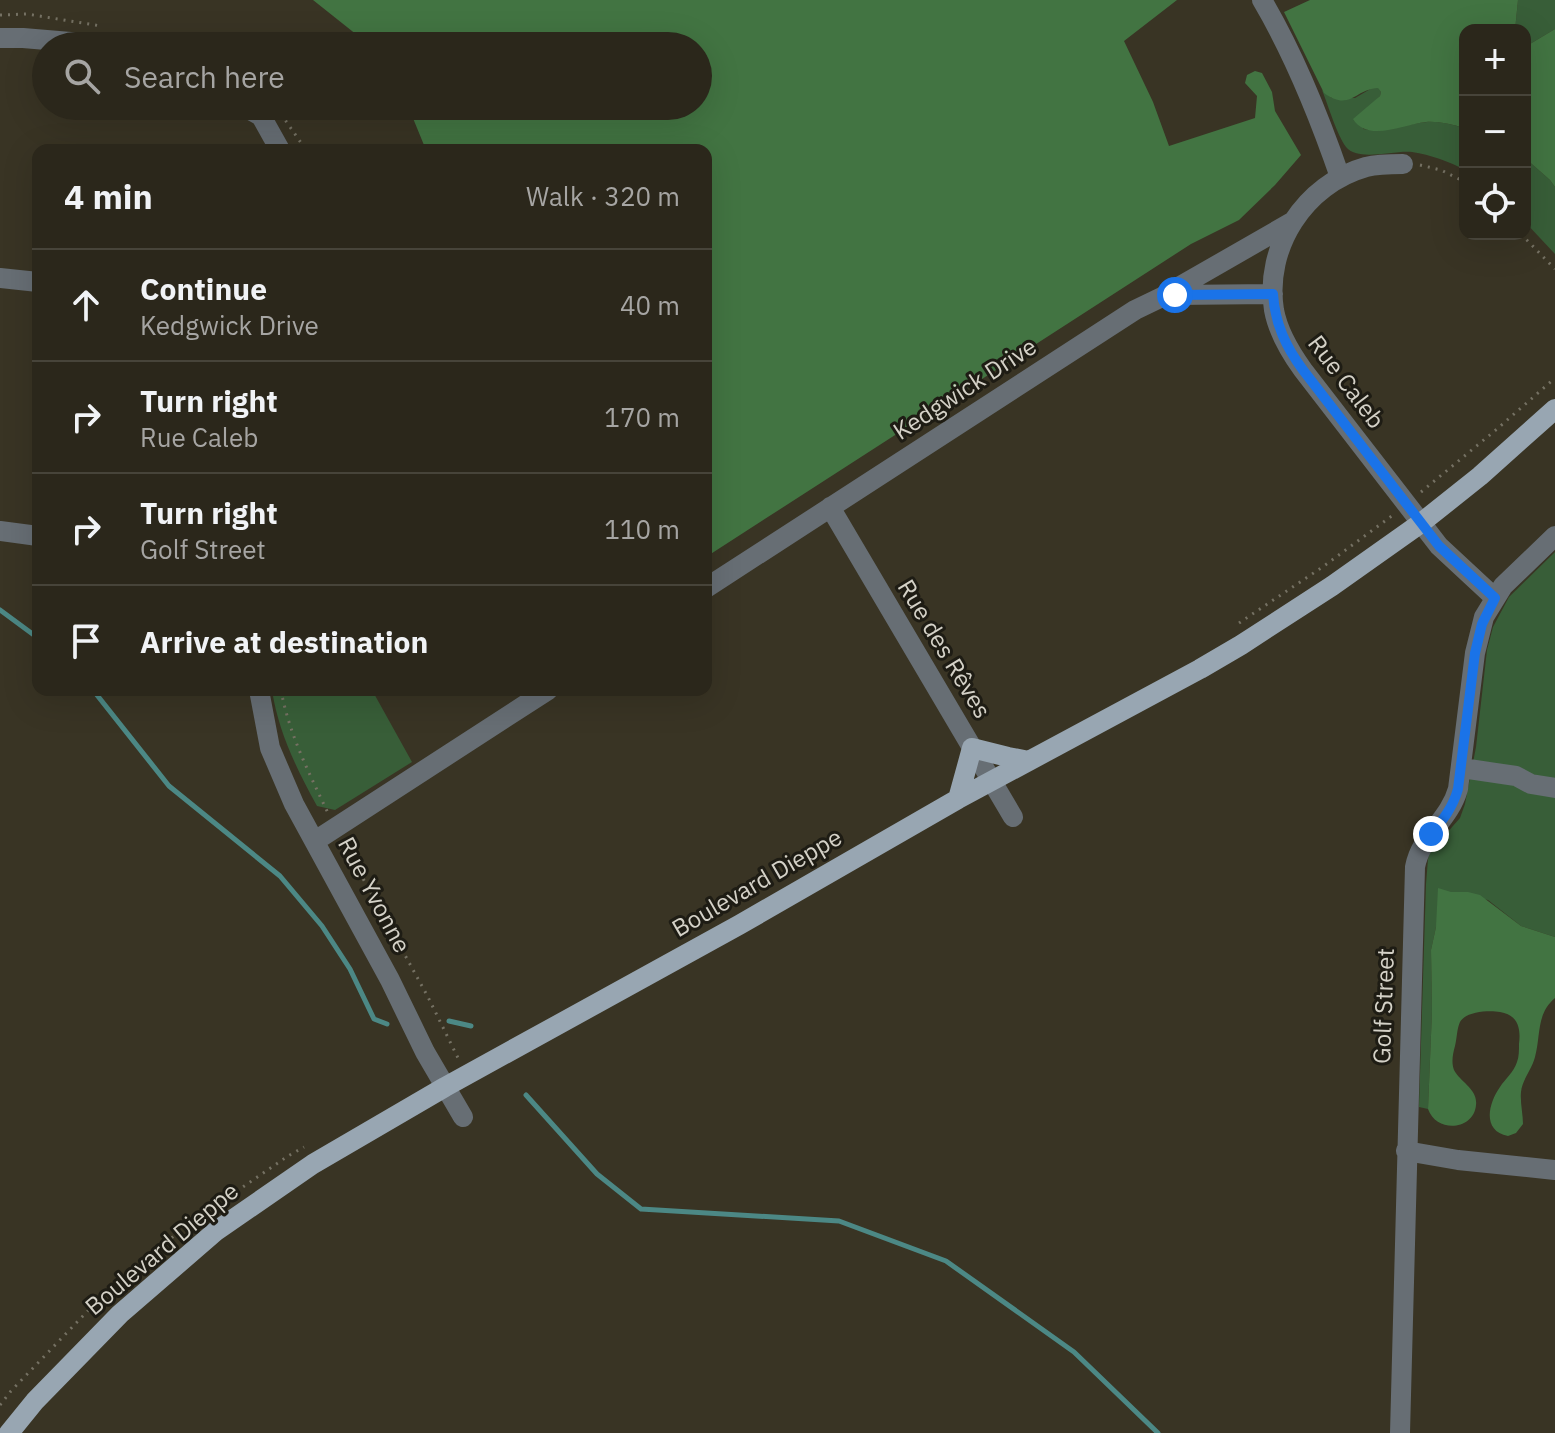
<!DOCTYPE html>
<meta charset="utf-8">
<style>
:root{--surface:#2b271b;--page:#332f24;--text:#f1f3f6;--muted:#a6a5a3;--line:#47443a}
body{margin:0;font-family:"IBM Plex Sans",sans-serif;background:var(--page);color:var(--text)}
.controls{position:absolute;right:24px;top:24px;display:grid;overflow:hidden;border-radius:16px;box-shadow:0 8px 32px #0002}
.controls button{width:72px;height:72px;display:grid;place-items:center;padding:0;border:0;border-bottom:2px solid var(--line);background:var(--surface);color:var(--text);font:40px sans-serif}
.stop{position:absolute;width:24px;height:24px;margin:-18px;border:6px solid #1a73e8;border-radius:50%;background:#fff}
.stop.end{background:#1a73e8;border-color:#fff;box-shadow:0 2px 8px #0008}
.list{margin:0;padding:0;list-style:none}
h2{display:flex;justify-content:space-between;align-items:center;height:104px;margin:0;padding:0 32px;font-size:34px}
h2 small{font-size:26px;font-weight:400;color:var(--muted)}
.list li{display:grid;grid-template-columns:52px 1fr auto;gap:24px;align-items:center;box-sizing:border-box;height:112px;padding:0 32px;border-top:2px solid var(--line)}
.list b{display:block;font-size:30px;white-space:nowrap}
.list p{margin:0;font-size:26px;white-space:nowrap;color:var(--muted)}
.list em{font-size:26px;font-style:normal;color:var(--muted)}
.icon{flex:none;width:44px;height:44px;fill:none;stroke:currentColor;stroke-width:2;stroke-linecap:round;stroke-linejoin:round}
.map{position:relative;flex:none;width:1555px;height:1433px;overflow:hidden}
.search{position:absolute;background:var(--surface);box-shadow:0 8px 32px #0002;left:32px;top:32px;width:680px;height:88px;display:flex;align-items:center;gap:20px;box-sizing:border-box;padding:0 28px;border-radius:44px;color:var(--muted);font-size:30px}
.panel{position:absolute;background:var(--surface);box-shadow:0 8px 32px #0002;left:32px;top:144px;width:680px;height:552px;border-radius:16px}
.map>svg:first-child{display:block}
.green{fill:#385e38}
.forest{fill:#427442}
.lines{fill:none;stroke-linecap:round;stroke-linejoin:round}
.stream{stroke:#4c8885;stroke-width:5}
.path{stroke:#757163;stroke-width:3;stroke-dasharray:2 6;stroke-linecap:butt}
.minor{stroke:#676e74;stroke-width:20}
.major{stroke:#98a6b2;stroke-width:20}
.route{stroke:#1a73e8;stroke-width:10}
.labels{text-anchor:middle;stroke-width:6;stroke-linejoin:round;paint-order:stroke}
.street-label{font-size:24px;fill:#d4d1c7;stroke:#1e1c14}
</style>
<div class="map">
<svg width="1555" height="1433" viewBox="0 0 1555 1433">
<rect width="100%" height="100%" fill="#393424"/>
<path class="green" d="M1518 0H1555V29L1530 44H1525V30H1515Z
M1378 87 1381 92 1380 96 1368 109 1363 129C1385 133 1405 124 1427 122 1440 121 1452 125 1465 128V170C1448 161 1431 155 1412 152 1394 150 1358 162 1346 147 1337 135 1328 105 1322 90L1332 98H1355L1372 88Z
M1525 158 1550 180 1555 187V254L1525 222Z
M1555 552V937L1521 926 1488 900 1451 892 1436 927 1431 950 1432 1011 1428 1109 1419 1107 1426 884 1428 859 1430 852 1460 818 1465 804 1476 747 1487 650 1493 627 1509 597Z
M272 690H372L412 762 335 810 317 806C297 770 278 731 272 690Z"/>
<path class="forest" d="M313 0H1177L1124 41 1153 102 1169 146 1255 118 1257 96 1245 83 1247 75 1255 71 1262 73 1272 92 1275 111 1301 155 1275 185 1239 220 1191 244 706 557V150H426L408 106H698V46H366L357 35Z
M1310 0H1518L1515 30H1465V128C1453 125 1439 121 1426 122 1404 124 1368 143 1353 119L1380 96 1381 92 1378 88C1355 89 1350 112 1324 93L1284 12Z
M1555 29V187L1550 180 1525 158V44H1530Z
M1438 888 1451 892H1468L1480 895 1521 926 1555 937V998C1536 1014 1541 1035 1535 1057 1532 1069 1522 1080 1521 1092 1520 1102 1523 1114 1523 1124L1516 1133 1508 1136C1482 1131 1488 1104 1500 1087 1505 1079 1514 1072 1517 1062 1519 1057 1519 1050 1519 1044 1521 1028 1518 1015 1500 1012 1490 1010 1466 1011 1460 1022 1457 1028 1457 1038 1455 1046 1453 1053 1451 1062 1454 1070 1460 1082 1478 1089 1476 1105 1474 1130 1437 1134 1428 1109L1432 1011 1431 950 1436 927Z"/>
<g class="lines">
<path class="stream" d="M0 610 38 638
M93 690 169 786 280 876 322 926 350 969 374 1019 387 1024
M449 1021 471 1026
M526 1095 597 1174 641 1209 839 1221 946 1261 1074 1352 1158 1433"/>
<path class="path" d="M0 15 27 14 101 26
M132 34 166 46
M281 114 306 150
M1420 165 1441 170 1465 182
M1521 234 1555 269
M1421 492 1497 429 1555 378
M1239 623 1324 566 1393 515
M281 690C289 734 309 773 328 813
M344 844 428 997 459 1060
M0 1405 11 1391 103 1295 186 1226 288 1156 304 1147"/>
<path class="minor" d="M1262 0C1295 56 1319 116 1340 177
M0 38H23L118 46
M243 106 261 116 280 150
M1403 164C1390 164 1378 164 1366 167 1305 184 1264 247 1274 310 1278 332 1290 352 1303 370L1439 546 1495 598
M0 278 38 282
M1170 292 1292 222
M830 507 1013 817
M0 531 38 536
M706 588 1135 310 1162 297 1175 295 1273 294
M259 690 270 748 294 804 390 980 425 1052 463 1117
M1462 768 1516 776 1531 784 1555 788
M315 841 548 690
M1406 1151 1458 1160 1555 1170
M1400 1433 1415 867C1421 835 1449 821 1458 789L1475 653 1484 617 1503 586 1555 536"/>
<path class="major" d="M958 799 972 748 1008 757 1029 761
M9 1433 35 1401 120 1314 216 1231 313 1164 445 1087 739 925 958 799 1200 669 1241 645 1332 586 1421 523 1480 476 1555 409"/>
</g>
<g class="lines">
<path class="route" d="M1175 295 1273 294C1275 324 1286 347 1303 370L1439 546 1495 598 1482 624 1475 653 1458 789C1453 807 1443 820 1431 834"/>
</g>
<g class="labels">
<g class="street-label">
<text transform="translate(1346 382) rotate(53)" y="8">Rue Caleb</text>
<text transform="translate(965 389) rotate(-33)" y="8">Kedgwick Drive</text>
<text transform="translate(944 649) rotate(59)" y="8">Rue des Rêves</text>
<text transform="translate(757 883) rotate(-30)" y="8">Boulevard Dieppe</text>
<text transform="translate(374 895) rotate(62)" y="8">Rue Yvonne</text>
<text transform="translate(1384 1006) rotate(-88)" y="8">Golf Street</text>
<text transform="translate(162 1249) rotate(-40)" y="8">Boulevard Dieppe</text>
</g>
</g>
</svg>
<div class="controls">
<button>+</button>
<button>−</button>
<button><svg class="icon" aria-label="locate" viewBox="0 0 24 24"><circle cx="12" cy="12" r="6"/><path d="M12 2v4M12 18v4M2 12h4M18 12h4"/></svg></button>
</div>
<div class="stop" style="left:1175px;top:295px"></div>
<div class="stop end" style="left:1431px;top:834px"></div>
<div class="search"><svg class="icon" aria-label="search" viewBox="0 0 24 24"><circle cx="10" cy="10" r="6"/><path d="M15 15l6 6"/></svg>Search here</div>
<section class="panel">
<h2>4 min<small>Walk · 320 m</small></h2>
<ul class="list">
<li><svg class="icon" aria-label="ahead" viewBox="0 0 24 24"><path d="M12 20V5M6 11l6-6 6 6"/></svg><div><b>Continue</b><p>Kedgwick Drive</p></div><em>40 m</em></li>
<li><svg class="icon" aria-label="right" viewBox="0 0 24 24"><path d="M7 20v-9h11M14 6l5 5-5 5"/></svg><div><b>Turn right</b><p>Rue Caleb</p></div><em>170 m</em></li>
<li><svg class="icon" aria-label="right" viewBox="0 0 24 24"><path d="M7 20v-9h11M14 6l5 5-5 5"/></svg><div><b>Turn right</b><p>Golf Street</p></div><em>110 m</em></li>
<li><svg class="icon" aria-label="arrive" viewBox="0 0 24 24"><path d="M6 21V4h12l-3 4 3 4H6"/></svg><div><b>Arrive at destination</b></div></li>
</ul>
</section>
</div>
